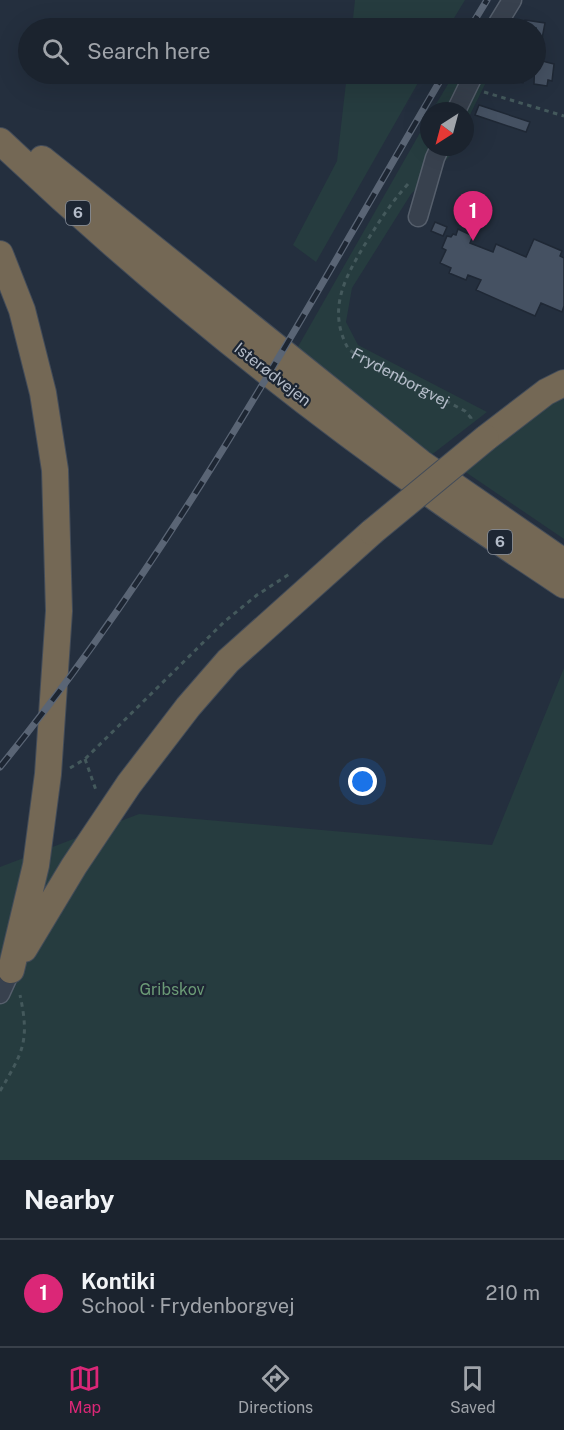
<!DOCTYPE html>
<meta charset="utf-8">
<style>
:root{--surface:#1b232e;--page:#282f3a;--text:#f1f3f6;--muted:#a0a4aa;--line:#39404a;--accent:#db2777}
body{margin:0;font-family:"Public Sans",sans-serif;background:var(--page);color:var(--text)}
.compass{position:absolute;left:420px;top:102px;width:54px;height:54px;border-radius:50%;background:var(--surface);box-shadow:0 6px 24px #0002;rotate:216deg}
.you{position:absolute;left:363px;top:782px;width:21px;height:21px;margin:-15px;border:4px solid #fff;border-radius:50%;background:#1a73e8;box-shadow:0 0 0 9px #1a73e833}
.badge{display:grid;place-items:center;width:39px;height:39px;border-radius:50%;background:var(--accent);color:#fff;font-size:20px;font-weight:700}
.pin{position:absolute;translate:-50% -50px;filter:drop-shadow(0 2px 3px #0008)}
.pin::after{content:'';position:absolute;top:32px;width:21px;height:18px;background:inherit;clip-path:polygon(0 0,100% 0,50% 100%)}
.list{margin:0;padding:0;list-style:none}
h2{display:flex;justify-content:space-between;align-items:center;height:78px;margin:0;padding:0 24px;font-size:26px}
h2 small{font-size:20px;font-weight:400;color:var(--muted)}
.list li{display:grid;grid-template-columns:39px 1fr auto;gap:18px;align-items:center;box-sizing:border-box;height:108px;padding:0 24px;border-top:2px solid var(--line)}
.list b{display:block;font-size:22px;white-space:nowrap}
.list p{margin:0;font-size:20px;white-space:nowrap;color:var(--muted)}
.list em{font-size:20px;font-style:normal;color:var(--muted)}
.icon{flex:none;width:33px;height:33px;fill:none;stroke:currentColor;stroke-width:2;stroke-linecap:round;stroke-linejoin:round}
.map{position:relative;flex:none;width:564px;height:1160px;overflow:hidden}
.search{position:absolute;background:var(--surface);box-shadow:0 6px 24px #0002;left:18px;right:18px;top:18px;height:66px;display:flex;align-items:center;gap:15px;box-sizing:border-box;padding:0 21px;border-radius:33px;color:var(--muted);font-size:22px}
.sheet{height:186px;background:var(--surface)}
nav{display:flex;justify-content:space-around;align-items:center;box-sizing:border-box;height:84px;border-top:2px solid var(--line);background:var(--surface);font-size:16px;color:var(--muted)}
nav a{display:grid;justify-items:center;gap:3px}
nav .on{color:var(--accent)}
.map>svg:first-child{display:block}
.green{fill:#263c3f}
.building{fill:#455162;stroke:#1f2835;stroke-width:1.5}
.lines{fill:none;stroke-linecap:round;stroke-linejoin:round}
.minor-casing{stroke:#565f6c;stroke-width:21}
.highway-casing{stroke:#434c59;stroke-width:28}
.path{stroke:#44595c;stroke-width:3;stroke-dasharray:4.5 4.5;stroke-linecap:butt}
.minor{stroke:#38414e;stroke-width:18}
.highway{stroke:#746855;stroke-width:26}
.rail-casing{stroke:#5a6575;stroke-width:7}
.rail{stroke:#1d2633;stroke-width:4.5;stroke-dasharray:14;stroke-linecap:butt}
.highway-bridge-casing{stroke:#434c59;stroke-width:28;stroke-linecap:butt}
.highway-bridge{stroke:#746855;stroke-width:26}
.labels{text-anchor:middle;stroke-width:4.5;stroke-linejoin:round;paint-order:stroke}
.shield{fill:#1d2633;stroke:#878f9c;stroke-width:1.5}
.shield-label{font-size:15px;font-weight:bold;fill:#b4bcc9}
.street-label{font-size:16px;fill:#b4bcc9;stroke:#1d2633}
.park-label{font-size:16px;fill:#6b9a76;stroke:#1d2633}
</style>
<div class="map">
<svg width="564" height="1160" viewBox="0 0 564 1160">
<rect width="100%" height="100%" fill="#242f3e"/>
<path class="green" d="M355 0H465L448 28H352Z
M347 74H423L316 262 293 245 337 161Z
M454 74H490L465 125V111H432Z
M429 117V147H454L450 156 411 194 352 288 346 322 358 345 487 412 430 456 295 352Z
M564 399V539L464 471 537 410Z
M564 668V1160H0V867L139 814 492 845Z"/>
<path class="building" d="M525 20 545 23 538 60 554 64 552 81 548 80 547 86 534 84 536 28H524Z
M512 74 524 75 523 83 511 81Z
M479 105 530 122 526 132 475 115Z
M435 222 447 227 443 236 431 231Z
M458 229 473 236 470 243 493 252 496 244 526 257 534 239 562 251 560 256 564 258V306L562 312 541 303 535 316 476 290 481 280 468 275 466 280 449 273 451 268 440 263 446 250 442 248 447 236 451 237 453 234 456 235Z"/>
<g class="lines">
<g class="minor-casing">
<path id="minor" d="M495 28 512 0
M456 111 474 74
M418 217 435 158 440 147
M0 994 11 970"/>
</g>
<g class="highway-casing">
<path id="highway" d="M0 141C136 270 283 390 436 498 478 528 521 556 564 585
M42 159 421 463 564 562
M0 254 22 310 43 393 55 470 59 611 48 774 36 865 11 970
M486 438 546 392 564 383
M24 949 74 866 129 784 188 707 228 661 372 532"/>
</g>
<g class="path">
<path d="M484 92 564 116"/>
<path id="s1" d="M408 184C391 203 380 220 367 241 345 277 326 310 349 350L465 411 471 418V421"/>
<path d="M85 759 97 793"/>
<path d="M70 768 85 759 224 622 257 595 291 573"/>
<path d="M0 1091C23 1052 30 1041 20 995"/>
</g>
<use href="#minor" class="minor"/>
<use href="#highway" class="highway"/>
<g class="rail-casing">
<path id="rail" d="M470 28 487 0
M0 767C174 554 305 311 444 74"/>
</g>
<use href="#rail" class="rail"/>
<g class="highway-bridge-casing">
<path id="highway-bridge" d="M372 532 486 438"/>
</g>
<use href="#highway-bridge" class="highway-bridge"/>
</g>
<g class="labels">
<g class="shield">
<rect x="66" y="201" width="24" height="24" rx="4.5"/>
<rect x="488" y="530" width="24" height="24" rx="4.5"/>
</g>
<g class="shield-label">
<text x="78" y="218">6</text>
<text x="500" y="547">6</text>
</g>
<g class="street-label">
<text transform="translate(273 374) rotate(38)" y="6">Isterødvejen</text>
<text dy="6" stroke="none"><textPath href="#s1" startOffset="246">Frydenborgvej</textPath></text>
</g>
<g class="park-label">
<text x="172" y="995">Gribskov</text>
</g>
</g>
</svg>
<svg class="compass" viewBox="-18 -18 36 36"><path d="M0-13l5 13h-10z" fill="#e53935"/><path d="M0 13l5-13h-10z" fill="#a0a4aa"/></svg>
<div class="you"></div>
<div class="pin badge" style="left:473px;top:241px">1</div>
<div class="search"><svg class="icon" aria-label="search" viewBox="0 0 24 24"><circle cx="10" cy="10" r="6"/><path d="M15 15l6 6"/></svg>Search here</div>
</div>
<section class="sheet">
<h2>Nearby<small></small></h2>
<ul class="list">
<li><span class="badge">1</span><div><b>Kontiki</b><p>School · Frydenborgvej</p></div><em>210 m</em></li>
</ul>
</section>
<nav>
<a class="on"><svg class="icon" aria-label="map" viewBox="0 0 24 24"><path d="M3 6l6-2 6 2 6-2v14l-6 2-6-2-6 2zM9 4v14M15 6v14"/></svg>Map</a>
<a><svg class="icon" aria-label="directions" viewBox="0 0 24 24"><path d="M12 3l9 9-9 9-9-9zM9 14v-3h6M13 9l2 2-2 2"/></svg>Directions</a>
<a><svg class="icon" aria-label="saved" viewBox="0 0 24 24"><path d="M7 4h10v16l-5-4-5 4z"/></svg>Saved</a>
</nav>
